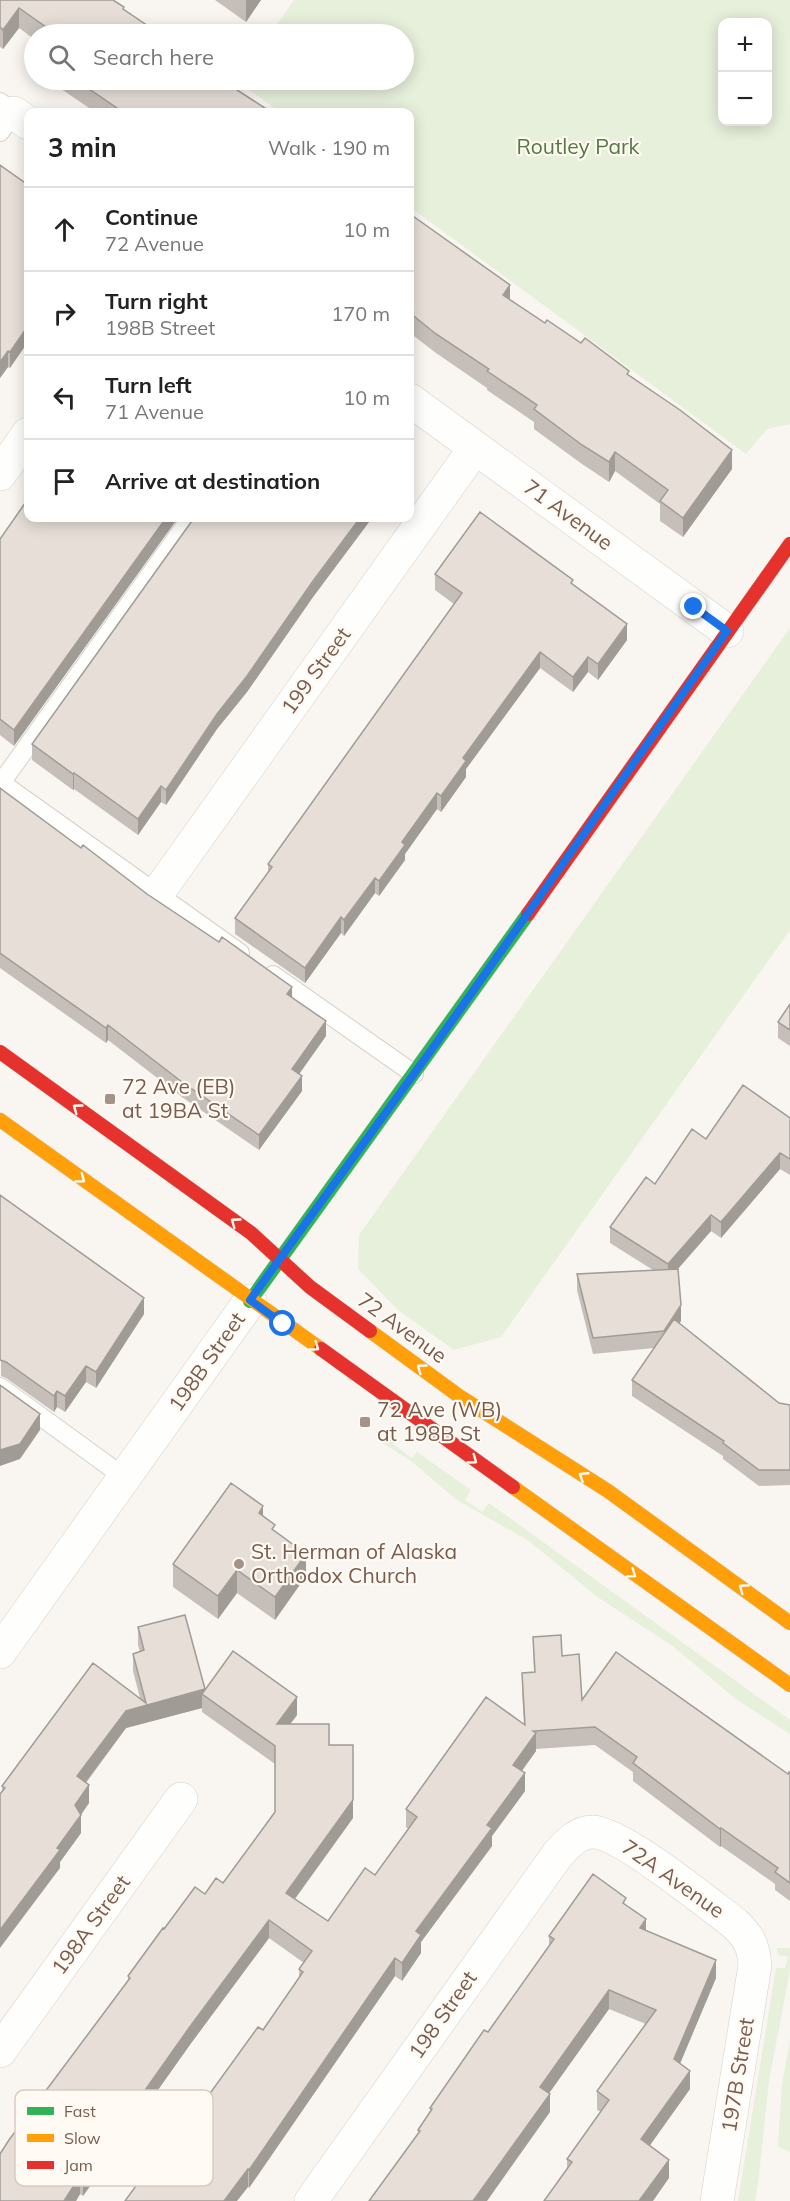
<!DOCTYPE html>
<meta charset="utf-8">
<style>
:root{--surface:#fff;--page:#f2f2f2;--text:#222;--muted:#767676;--line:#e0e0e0}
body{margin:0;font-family:Mulish,sans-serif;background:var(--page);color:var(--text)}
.controls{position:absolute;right:18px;top:18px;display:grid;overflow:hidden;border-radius:12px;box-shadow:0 3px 15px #0003}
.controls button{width:54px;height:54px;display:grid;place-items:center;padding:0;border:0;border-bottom:2px solid var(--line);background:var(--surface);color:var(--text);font:30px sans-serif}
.stop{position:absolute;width:18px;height:18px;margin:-14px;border:4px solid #1a73e8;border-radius:50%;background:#fff}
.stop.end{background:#1a73e8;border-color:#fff;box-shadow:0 2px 6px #0008}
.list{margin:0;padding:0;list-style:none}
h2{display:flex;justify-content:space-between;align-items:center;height:78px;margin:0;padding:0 24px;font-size:26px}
h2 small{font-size:20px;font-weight:400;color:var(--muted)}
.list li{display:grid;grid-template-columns:39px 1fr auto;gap:18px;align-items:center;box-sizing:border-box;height:84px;padding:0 24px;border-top:2px solid var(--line)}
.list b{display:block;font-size:22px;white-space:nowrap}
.list p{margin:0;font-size:20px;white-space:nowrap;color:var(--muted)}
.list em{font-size:20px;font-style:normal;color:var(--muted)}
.icon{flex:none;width:33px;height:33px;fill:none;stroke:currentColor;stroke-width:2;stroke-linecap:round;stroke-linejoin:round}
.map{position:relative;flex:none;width:790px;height:2201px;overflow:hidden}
.search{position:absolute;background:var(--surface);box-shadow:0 3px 15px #0003;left:24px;top:24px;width:390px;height:66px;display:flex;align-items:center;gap:15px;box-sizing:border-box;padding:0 21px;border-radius:33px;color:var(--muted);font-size:22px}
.panel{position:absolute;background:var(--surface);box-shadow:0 3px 15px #0003;left:24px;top:108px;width:390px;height:414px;border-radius:12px}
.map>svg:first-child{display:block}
.green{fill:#e7f0db;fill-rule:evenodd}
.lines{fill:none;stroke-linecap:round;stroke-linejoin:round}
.lane-casing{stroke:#d7d1cb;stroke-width:20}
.street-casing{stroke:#d7d1cb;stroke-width:34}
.fast-casing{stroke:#d9d2cb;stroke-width:15}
.slow-casing{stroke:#d9d2cb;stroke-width:15}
.jam-casing{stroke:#d9d2cb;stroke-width:15}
.lane{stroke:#fefefd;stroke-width:18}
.street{stroke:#fefefd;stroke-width:33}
.fast{stroke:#30b455;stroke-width:14}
.slow{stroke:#ff9f0a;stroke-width:14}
.jam{stroke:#e5322d;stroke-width:14}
.wall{fill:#c6bfb9}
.shaded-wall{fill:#a19b96}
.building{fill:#e6ded7;stroke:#a19b96;stroke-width:1.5}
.oneway{stroke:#fffaf3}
.route{stroke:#1a73e8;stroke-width:8}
.poi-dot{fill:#a69286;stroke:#fffaf3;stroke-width:2}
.labels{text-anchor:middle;stroke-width:4.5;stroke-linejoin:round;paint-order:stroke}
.park-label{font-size:21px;fill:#537a41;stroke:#fffaf3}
.street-label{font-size:21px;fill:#7a5c4d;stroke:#fffaf3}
.poi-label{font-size:21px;fill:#7a5c4d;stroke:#fffaf3;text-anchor:start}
.key{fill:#fffaf3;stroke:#d7cbc1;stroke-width:1.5}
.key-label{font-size:16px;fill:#7a5c4d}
</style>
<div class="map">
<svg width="790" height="2201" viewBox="0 0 790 2201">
<rect width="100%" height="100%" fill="#f9f5f0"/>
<path class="green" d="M294 0H790V424L767 429 746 454 410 207V112H280L237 81 238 80H404V34H270ZM768 22V122H722V22Z
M790 628V930L501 1337 454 1350 398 1310 358 1269 359 1235Z
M389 1431 397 1437 393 1444 412 1458 417 1452 471 1490 465 1500 482 1512 489 1503 790 1720V1734L736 1699 674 1647 596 1596 529 1541 457 1500 411 1461 381 1442Z
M777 1948H790V1970L769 2081 758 2184 755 2201H738L776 1968H785L788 1957 778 1955Z
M790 2041V2152L778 2147 782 2084Z"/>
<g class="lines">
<g class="lane-casing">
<path id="lane" d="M0 102 14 113 0 132
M0 782 240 953
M1 783 191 518
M273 975 414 1074
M0 1387 124 1477"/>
</g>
<g class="street-casing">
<path id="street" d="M14 113 28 123
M410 400 727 631
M0 474 28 434
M157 894 475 448
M0 1652 250 1301
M0 2051 181 1799
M311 2201 558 1854C567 1844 578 1832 592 1832 619 1831 709 1904 734 1923 749 1937 753 1944 755 1965L717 2201"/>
</g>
<g class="fast-casing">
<path id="fast" d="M250 1301 528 914"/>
</g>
<g class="slow-casing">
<path id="slow" d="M0 1120 321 1349
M370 1331 459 1396 608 1491 790 1623
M513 1487 790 1685"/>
</g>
<g class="jam-casing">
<path id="jam" d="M528 914 790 544
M0 1052 251 1233 310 1287 370 1331
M321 1349 513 1487"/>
</g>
<use href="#lane" class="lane"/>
<use href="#street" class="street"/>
<use href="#fast" class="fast"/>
<use href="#slow" class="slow"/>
<use href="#jam" class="jam"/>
</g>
<path class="wall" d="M0 0 124 9 160 34H34V39L19 28 3 49 0 47Z
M215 0H261L246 22Z
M48 80H218L271 112H95Z
M0 165 28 185 10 368 8 367 0 378Z
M410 214 510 300 545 323 629 376 732 469 683 537 660 521V504L615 471 609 482 582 464 534 429V422L487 390V388L436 353 410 333Z
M28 499 14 746 0 735V539Z
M194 518H372L313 597 247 692 217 729 166 805 161 802 138 835 74 789 73 790 32 760V744Z
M435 574 573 585 627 640 598 680 588 672 573 692 540 668 466 769V777L441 812 437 809 405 854V860L379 896 375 893 344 936 341 933 305 983 235 934V918L268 872V864L454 604 435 590Z
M0 788 81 848 292 997 326 1036 299 1074 302 1091 259 1150 182 1097 108 1040 106 1043 0 968Z
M790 1004V1046L778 1038V1022Z
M790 1118V1175L780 1169 721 1238 711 1231 678 1269 681 1321 679 1323 779 1403 790 1405V1485L759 1486 723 1459V1456L632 1396V1380L654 1348 593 1354 577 1290V1274L653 1270 610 1243V1227L655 1184 706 1139Z
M0 1195 144 1314 96 1388 86 1382 65 1412 57 1407 54 1412 6 1378 1 1376Z
M263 1517 306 1576 275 1620 237 1593 218 1619 173 1587V1564Z
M138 1627 205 1690 297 1715 290 1724 329 1745 353 1818 295 1899 328 1921 375 1875 408 1829 406 1827V1809L524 1725 522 1691V1673L534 1672 533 1637 562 1656 582 1700 788 1774 790 1773V1901L775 1890V1884L721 1846 720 1847 633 1781V1772L595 1745 536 1749V1751L522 1771 525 1791 492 1836V1846L421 1942V1953L402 1981 395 1976 249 2188 248 2187 146 2182 263 2030 299 1977V1969L304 1963 269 1938 189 2046 83 2196 80 2194 76 2201H0L128 1981V1976L164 1929 205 1894 223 1883 275 1812V1764L202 1712V1708L126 1728 86 1783 89 1803 81 1815V1833L60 1862V1868L2 1791V1786L140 1698 133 1671V1654L140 1652 138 1645Z
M626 1905 646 1931 716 1978 680 2063 690 2089 649 2145 669 2178 567 2169V2159L601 2112 597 2110V2091L646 2024 609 2009 549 2093 550 2112 418 2134V2130L430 2112V2108L488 2032 549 1946V1936Z"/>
<path class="shaded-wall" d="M246 0H261L246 22Z
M19 8V28L3 49V30Z
M510 285V305L503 295Z
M28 326V342L10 368V352Z
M8 351V367L0 378V362Z
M732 450V469L683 537V518Z
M615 452V471L609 482V462Z
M166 518H178L14 746V730Z
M360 518H372L313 597 247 692 217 729 166 805V790L217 714Z
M627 624V640L598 680V664Z
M540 652V668L466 769V777L441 812V796L463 758Z
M588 657V672L573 692V677Z
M74 773V789L73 790V774Z
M161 786V802L138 835V819Z
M437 793V809L405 854V860L379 896V881L402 842Z
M375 878V893L344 936V920Z
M341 917V933L305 983V968Z
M292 987V1002L287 994Z
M326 1021V1036L292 1084V1069Z
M108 1025V1040L106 1043V1028Z
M302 1076V1091L259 1150V1135Z
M780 1153V1169L721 1238V1222Z
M711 1215V1231L668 1280V1264Z
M144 1298V1314L96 1388V1372Z
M681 1305V1321L664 1347V1331Z
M86 1366V1382L65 1412V1396Z
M57 1391V1407L54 1412V1396Z
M40 1414V1430L20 1459 0 1466V1450Z
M263 1506V1529L259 1513Z
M306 1554V1576L275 1620V1597Z
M237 1570V1593L218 1619V1596Z
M205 1689 202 1694V1708L126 1728 77 1794V1776L126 1711Z
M297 1697V1715L277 1742V1724Z
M536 1733V1751L513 1783V1765Z
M353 1745V1818L286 1911V1893Z
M525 1773V1791L492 1836V1846L421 1942V1953L402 1981V1963L416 1931 487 1825Z
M89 1785V1803L75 1823V1805Z
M81 1815V1833L60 1862V1868L0 1948V1930L57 1848Z
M721 1828V1846L720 1847V1829Z
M646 1919V1938L640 1928Z
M269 1920V1938L189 2046 83 2196V2178L189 2028Z
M395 1958V1976L249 2188V2170Z
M716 1960V1978L674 2078V2059Z
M609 1990V2009L540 2106V2087Z
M690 2071V2089L641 2158V2139Z
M550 2094V2112L487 2201H473Z
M669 2160V2178L653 2201H639Z
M248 2169V2187L237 2201H224Z
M80 2176V2194L76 2201H64Z"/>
<path class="building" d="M0 0H113L124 7 123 9 160 34H56L19 8 3 30 0 27Z
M76 80H218L227 86 228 84 271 112H123Z
M0 165 28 185V326L10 352 8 351 0 362Z
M410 214 510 285 503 295 545 323 547 320 581 343 585 338 629 371 627 374 680 410 732 450 683 518 660 501 668 490 615 452 609 462 582 445 534 409 537 405 487 371 489 369 436 334 410 313Z
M28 499V518H166L14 730 0 719V539Z
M480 512 573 580 571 583 627 624 598 664 588 657 573 677 540 652 463 758 466 761 441 796 437 793 402 842 405 845 379 881 375 878 344 920 341 917 305 968 235 918 272 867 268 864 462 593 435 574Z
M194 518H360L313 581 247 676 217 714 166 790 161 786 138 819 74 773 73 774 32 744Z
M0 788 81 848 83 845 147 894 219 942 222 937 292 987 287 994 326 1021 292 1069 302 1076 259 1135 182 1082 108 1025 106 1028 0 953Z
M790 1004V1030L778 1022Z
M743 1085 790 1118V1159L780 1153 721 1222 711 1215 668 1264 610 1227 646 1177 655 1184 692 1129 706 1139Z
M0 1195 144 1298 96 1372 86 1366 65 1396 57 1391 54 1396 6 1362 0 1360Z
M678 1269 681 1305 664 1331 593 1338 577 1274Z
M674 1319 779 1403 790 1405V1470H759L723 1443 724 1441 632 1380Z
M0 1385 40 1414 20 1444 0 1450Z
M231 1483 263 1506 259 1513 275 1525 272 1529 306 1554 275 1597 237 1570 218 1596 173 1564Z
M185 1615 205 1689 126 1711 77 1776 89 1785 75 1805 81 1815 57 1848 60 1850 0 1930V1794L5 1788 2 1786 93 1663 146 1703 133 1654 144 1650 138 1627Z
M561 1635 562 1656 579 1654 582 1700 616 1652 788 1774 789 1772 790 1773V1883L775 1872 778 1868 721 1828 720 1829 633 1763 637 1757 595 1727 533 1731 536 1733 513 1765 525 1773 487 1825 492 1828 416 1931 421 1935 402 1963 395 1958 249 2170 248 2169 224 2201H125L141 2179 146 2182 258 2027 263 2030 303 1972 299 1969 312 1951 269 1920 189 2028 83 2178 80 2176 64 2201H0V2154L9 2140 130 1978 128 1976 163 1928 164 1929 195 1887 205 1894 216 1878 223 1883 275 1812V1746L202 1694 233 1651 297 1697 277 1724H329V1745H353V1800L286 1893 328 1921 365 1868 375 1875 417 1817 406 1809 486 1697 525 1725 522 1673 535 1672 533 1637Z
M593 1874 626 1898 623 1903 646 1919 640 1928 716 1960 674 2059 690 2071 641 2139 669 2160 639 2201H544L572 2162 567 2159 609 2100 597 2091 656 2010 609 1990 540 2087 550 2094 473 2201H369L420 2131 418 2130 432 2109 430 2108 484 2030 488 2032 554 1939 549 1936Z"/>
<defs><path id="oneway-chevron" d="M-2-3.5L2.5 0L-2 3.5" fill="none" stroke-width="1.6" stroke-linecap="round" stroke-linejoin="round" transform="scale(1.5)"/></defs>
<g class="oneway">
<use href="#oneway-chevron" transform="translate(77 1108) rotate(-144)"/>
<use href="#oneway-chevron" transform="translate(81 1179) rotate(36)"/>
<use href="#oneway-chevron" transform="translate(235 1222) rotate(-144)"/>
<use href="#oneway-chevron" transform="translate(315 1347) rotate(36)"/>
<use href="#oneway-chevron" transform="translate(421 1368) rotate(-144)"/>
<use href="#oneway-chevron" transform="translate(473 1460) rotate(36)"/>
<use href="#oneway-chevron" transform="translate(583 1476) rotate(-147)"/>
<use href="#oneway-chevron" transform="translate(632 1574) rotate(35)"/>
<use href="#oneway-chevron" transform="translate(743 1588) rotate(-144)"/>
</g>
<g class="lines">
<path class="route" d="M283 1324 250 1300 437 1042 727 631 694 607"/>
</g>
<g class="poi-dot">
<rect x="104" y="1093" width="12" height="12" rx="3"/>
<rect x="359" y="1416" width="12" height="12" rx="3"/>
<circle cx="239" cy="1564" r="6"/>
</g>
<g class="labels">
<g class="park-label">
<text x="578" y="154">Routley Park</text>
</g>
<g class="street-label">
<text transform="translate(568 515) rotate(36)" y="7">71 Avenue</text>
<text transform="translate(316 671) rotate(-54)" y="7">199 Street</text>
<text transform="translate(402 1328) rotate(36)" y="7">72 Avenue</text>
<text transform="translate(207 1362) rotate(-55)" y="7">198B Street</text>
<text transform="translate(673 1879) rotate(35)" y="7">72A Avenue</text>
<text transform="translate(91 1925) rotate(-54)" y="7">198A Street</text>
<text transform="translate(443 2015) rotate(-55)" y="7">198 Street</text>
<text transform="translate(738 2075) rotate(-81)" y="7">197B Street</text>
</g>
<g class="poi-label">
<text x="122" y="1094">72 Ave (EB)<tspan x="122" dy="24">at 19BA St</tspan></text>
<text x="377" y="1417">72 Ave (WB)<tspan x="377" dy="24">at 198B St</tspan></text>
<text x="251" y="1559">St. Herman of Alaska<tspan x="251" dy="24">Orthodox Church</tspan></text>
</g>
</g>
<rect x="15" y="2090" width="198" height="96" rx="9" class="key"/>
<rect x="27" y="2107" width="27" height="8" fill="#30b455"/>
<rect x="27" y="2134" width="27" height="8" fill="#ff9f0a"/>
<rect x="27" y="2161" width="27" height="8" fill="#e5322d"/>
<g class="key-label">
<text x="64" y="2117">Fast</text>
<text x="64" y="2144">Slow</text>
<text x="64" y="2171">Jam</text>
</g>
</svg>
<div class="controls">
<button>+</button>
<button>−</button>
</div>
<div class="stop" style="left:283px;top:1324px"></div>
<div class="stop end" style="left:694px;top:607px"></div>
<div class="search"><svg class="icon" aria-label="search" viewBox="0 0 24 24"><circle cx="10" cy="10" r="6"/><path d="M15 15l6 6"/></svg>Search here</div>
<section class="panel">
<h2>3 min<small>Walk · 190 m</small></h2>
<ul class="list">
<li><svg class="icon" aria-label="ahead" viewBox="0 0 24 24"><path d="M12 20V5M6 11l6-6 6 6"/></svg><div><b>Continue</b><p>72 Avenue</p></div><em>10 m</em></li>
<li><svg class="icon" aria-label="right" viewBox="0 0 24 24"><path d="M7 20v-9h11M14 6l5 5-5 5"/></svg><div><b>Turn right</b><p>198B Street</p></div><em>170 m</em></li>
<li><svg class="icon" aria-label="left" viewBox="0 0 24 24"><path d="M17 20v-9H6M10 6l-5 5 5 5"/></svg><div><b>Turn left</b><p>71 Avenue</p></div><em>10 m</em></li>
<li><svg class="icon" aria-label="arrive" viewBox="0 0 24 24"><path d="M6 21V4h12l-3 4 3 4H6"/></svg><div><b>Arrive at destination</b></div></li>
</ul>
</section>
</div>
